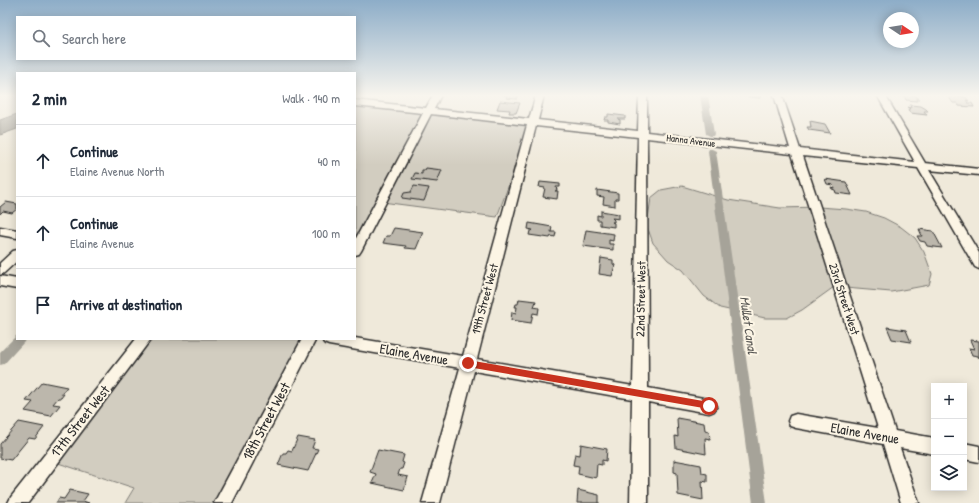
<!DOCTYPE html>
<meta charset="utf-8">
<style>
:root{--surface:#fff;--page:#f6f6f7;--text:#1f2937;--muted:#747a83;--line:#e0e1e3}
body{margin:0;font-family:"Patrick Hand",sans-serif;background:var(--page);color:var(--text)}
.controls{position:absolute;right:12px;bottom:12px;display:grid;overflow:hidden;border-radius:0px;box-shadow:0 2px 10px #0003}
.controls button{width:36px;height:36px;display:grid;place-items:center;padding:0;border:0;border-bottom:1px solid var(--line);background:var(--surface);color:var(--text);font:20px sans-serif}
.compass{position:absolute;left:883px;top:12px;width:36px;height:36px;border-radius:50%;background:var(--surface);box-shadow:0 2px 10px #0003;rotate:102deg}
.stop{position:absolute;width:12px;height:12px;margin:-9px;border:3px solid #c8321e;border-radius:50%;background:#fff}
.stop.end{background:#c8321e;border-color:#fff;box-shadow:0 1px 4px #0008}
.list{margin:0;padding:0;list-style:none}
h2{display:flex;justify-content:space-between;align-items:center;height:52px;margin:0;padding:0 16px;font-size:17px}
h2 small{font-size:13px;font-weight:400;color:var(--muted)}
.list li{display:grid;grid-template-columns:26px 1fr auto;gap:12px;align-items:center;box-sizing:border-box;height:72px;padding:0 16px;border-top:1px solid var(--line)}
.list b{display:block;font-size:15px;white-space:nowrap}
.list p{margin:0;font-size:13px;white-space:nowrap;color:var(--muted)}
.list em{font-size:13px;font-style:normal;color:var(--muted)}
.icon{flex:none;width:22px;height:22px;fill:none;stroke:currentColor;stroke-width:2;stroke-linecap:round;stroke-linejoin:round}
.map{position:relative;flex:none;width:979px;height:503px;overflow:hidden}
.search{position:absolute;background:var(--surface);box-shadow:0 2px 10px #0003;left:16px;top:16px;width:340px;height:44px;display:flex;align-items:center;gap:10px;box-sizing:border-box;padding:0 14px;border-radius:0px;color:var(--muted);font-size:15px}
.panel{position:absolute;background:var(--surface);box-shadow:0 2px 10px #0003;left:16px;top:72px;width:340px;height:268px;border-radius:0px}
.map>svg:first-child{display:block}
.green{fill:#d2cdc0;stroke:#7e7c76}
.water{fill:#a6a399;stroke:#75736d}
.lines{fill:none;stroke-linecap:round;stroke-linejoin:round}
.canal{fill:#a6a399;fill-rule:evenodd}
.building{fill:#bcb7ac;stroke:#2b2b2b}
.minor-casing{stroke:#2b2b2b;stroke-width:3}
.minor{fill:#fcf5e5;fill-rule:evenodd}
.route{fill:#c8321e}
.labels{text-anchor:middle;stroke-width:4;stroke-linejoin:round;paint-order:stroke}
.far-street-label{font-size:10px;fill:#2b2b2b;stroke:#fcf5e5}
.street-label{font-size:12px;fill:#2b2b2b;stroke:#fcf5e5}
.water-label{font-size:13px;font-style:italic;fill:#565552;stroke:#fcf5e5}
.near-street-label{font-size:14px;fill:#2b2b2b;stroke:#fcf5e5}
</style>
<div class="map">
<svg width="979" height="503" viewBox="0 0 979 503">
<rect width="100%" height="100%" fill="#efe9da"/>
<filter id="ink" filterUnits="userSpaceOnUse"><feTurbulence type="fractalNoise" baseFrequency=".025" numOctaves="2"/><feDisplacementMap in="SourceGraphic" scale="8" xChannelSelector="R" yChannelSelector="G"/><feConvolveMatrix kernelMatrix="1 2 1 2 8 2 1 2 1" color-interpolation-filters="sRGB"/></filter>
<g filter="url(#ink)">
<path class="green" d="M355 103 531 124 497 217 382 202 355 250Z
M682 186 728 200 780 208 819 207 846 209 866 212 884 218 901 227 915 238 924 252 932 274 929 285 891 292 834 287 802 310 787 318H765L720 308 704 296 683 270 668 260 653 243 647 226 651 198 661 190Z
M141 339H306L214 503H125L134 488 46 459Z"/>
<path class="water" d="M17 114V129L0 135V120Z"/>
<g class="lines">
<path class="canal" d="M700 95H708L714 134 713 136H710L706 134Z
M709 149H712L716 151 767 503H753L708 151Z
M17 335V339H26L24 342 4 364 0 365V352Z"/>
</g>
<path class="building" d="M504 95H517L518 96 517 99 506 98 507 96Z
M741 95H760V98L742 96Z
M898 95H914L920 99H916L917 101 906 100 905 97Z
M948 96 966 97 969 101 966 100 968 103H972L974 107 959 106 957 103H953Z
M500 101 520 103 516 113H509L510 110 497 109Z
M910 105 921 106 926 109 928 111H924L927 115 910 113 908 109H910L908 107 911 108Z
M608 114 625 116V119H618L620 120V124L608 122V120H604L605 117H608Z
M810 121 825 124 830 133 809 130 807 127H811Z
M426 168 442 170 437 182 412 179 415 173 422 174V170H425Z
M825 179 846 182 852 195 836 193 835 190 832 189 831 187 834 188 833 185 827 184Z
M540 182 560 184V187H556L557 190 555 191H558L557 199 543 197 545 188 539 187Z
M414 186 429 188 424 201 402 198 404 193 411 192Z
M597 190 618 193V199H615V206L603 204 604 197 597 196Z
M6 202 17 204V209L12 213 3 211 0 214V207Z
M601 211 619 214V219L612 218 614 220V222H612L614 223V227L600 225V220H597V215L601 216Z
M529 223 552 227 551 232H556L555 237 551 236 550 238 529 235 530 231H532L533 230 528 229Z
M394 228 423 232 416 249 405 248 406 246 383 243 386 236H390Z
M919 229 933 231 942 248 927 246 925 242 920 241 917 236H922Z
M586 230 614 234 613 241 609 240V244H613V250L583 246Z
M601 258 613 260V264L615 265 612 276 599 274Z
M519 299 536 301 534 307 539 308 538 314 533 313 531 323 511 320 512 312 516 313 517 307H515L516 304H518Z
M887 327 906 330 911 342 892 339Z
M970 340 979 341V358L978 356 972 355 969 348 974 349Z
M42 382 67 387 61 394H64L61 398H58L53 404 60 405 51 416 25 411 33 402 26 401Z
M677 418 704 423 705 430 709 431 710 439 705 438 706 454 676 448 675 436 678 437Z
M19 422 44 427 35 439 29 438 11 460 0 458V444Z
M298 437 315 440 312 448 318 449 308 471 278 465 283 453H286L288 450 292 451Z
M581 444 607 449 606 461 602 460V465L597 464 596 478 578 474 579 466 573 465 575 454 580 455Z
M378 450 404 455 402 462 404 463 402 469H400L398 475 408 477 404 490 372 483 376 474 370 472Z
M674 460 701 465 702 473 707 474V482L702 481 703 500 678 495 677 473 674 472Z
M70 490 88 494 83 501 89 503H56L59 498 64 499Z
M578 490 599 495V503H577Z"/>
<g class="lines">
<g class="minor-casing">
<path id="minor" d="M433 95H441L434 109 529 119 536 95H544L538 120 638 131 639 95H647V132L790 148 774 95H782L800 149 915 162 877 95H885L925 163 979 169V175L929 170 979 253V269L975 267 918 168 803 156 895 431 934 438V454L900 448 919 503H901L883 444 796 428 790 426 788 421 790 416 796 414 878 428 792 154 647 138 648 388 709 399 714 401 717 406 714 411 709 413 648 402V503H630L632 399 474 371 440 503H422L460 368 329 345 324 343 322 339H355V338L463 356 527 125 431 114 361 251 359 254 355 255V240L423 113 355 106V100L426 108ZM536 126 638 137 633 386 477 359Z
M0 227 17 230V238L0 235Z
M17 250V261L4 273 0 275V263L13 251Z
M0 276 17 279V289L0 286Z
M136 339H151L28 503H8L11 497Z
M302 339H316L232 503H214Z
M964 443 979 446V462L964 459Z"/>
</g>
<use href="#minor" class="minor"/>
</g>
</g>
<linearGradient id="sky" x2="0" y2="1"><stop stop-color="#8dadc8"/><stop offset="0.58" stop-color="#f8f5ee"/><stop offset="1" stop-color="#f8f5ee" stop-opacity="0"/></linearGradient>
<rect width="979" height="165" fill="url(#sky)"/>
<path class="route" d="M468 360 709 402 714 406 709 409 468 367 464 363Z"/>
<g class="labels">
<g class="far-street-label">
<text transform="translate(691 140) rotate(7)" y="4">Hanna Avenue</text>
</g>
<g class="street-label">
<text transform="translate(485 299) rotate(-75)" y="4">19th Street West</text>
<text transform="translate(641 299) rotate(-89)" y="4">22nd Street West</text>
<text transform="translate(844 299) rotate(72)" y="4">23rd Street West</text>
</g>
<g class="water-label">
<text transform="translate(749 325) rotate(82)" y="5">Mullet Canal</text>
</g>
<g class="near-street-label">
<text transform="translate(414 354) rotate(10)" y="5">Elaine Avenue</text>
<text transform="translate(80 421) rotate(-52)" y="5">17th Street West</text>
<text transform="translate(266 421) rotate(-62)" y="5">18th Street West</text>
<text transform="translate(865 433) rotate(10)" y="5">Elaine Avenue</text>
</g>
</g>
</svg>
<div class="controls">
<button>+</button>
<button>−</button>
<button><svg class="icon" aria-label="layers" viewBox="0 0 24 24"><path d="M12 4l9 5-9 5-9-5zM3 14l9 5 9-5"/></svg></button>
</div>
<svg class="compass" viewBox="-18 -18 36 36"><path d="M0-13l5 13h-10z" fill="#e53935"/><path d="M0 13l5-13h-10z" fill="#747a83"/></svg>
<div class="stop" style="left:709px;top:406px"></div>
<div class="stop end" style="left:468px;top:363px"></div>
<div class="search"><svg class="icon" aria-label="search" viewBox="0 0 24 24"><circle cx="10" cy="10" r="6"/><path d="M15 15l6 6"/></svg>Search here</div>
<section class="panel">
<h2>2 min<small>Walk · 140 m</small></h2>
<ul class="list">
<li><svg class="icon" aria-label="ahead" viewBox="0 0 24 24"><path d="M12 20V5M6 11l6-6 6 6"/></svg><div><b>Continue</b><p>Elaine Avenue North</p></div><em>40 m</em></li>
<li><svg class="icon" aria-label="ahead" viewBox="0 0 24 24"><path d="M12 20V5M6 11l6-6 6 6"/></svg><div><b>Continue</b><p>Elaine Avenue</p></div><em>100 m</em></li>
<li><svg class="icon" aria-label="arrive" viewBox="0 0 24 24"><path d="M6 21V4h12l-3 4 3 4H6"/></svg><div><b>Arrive at destination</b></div></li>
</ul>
</section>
</div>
